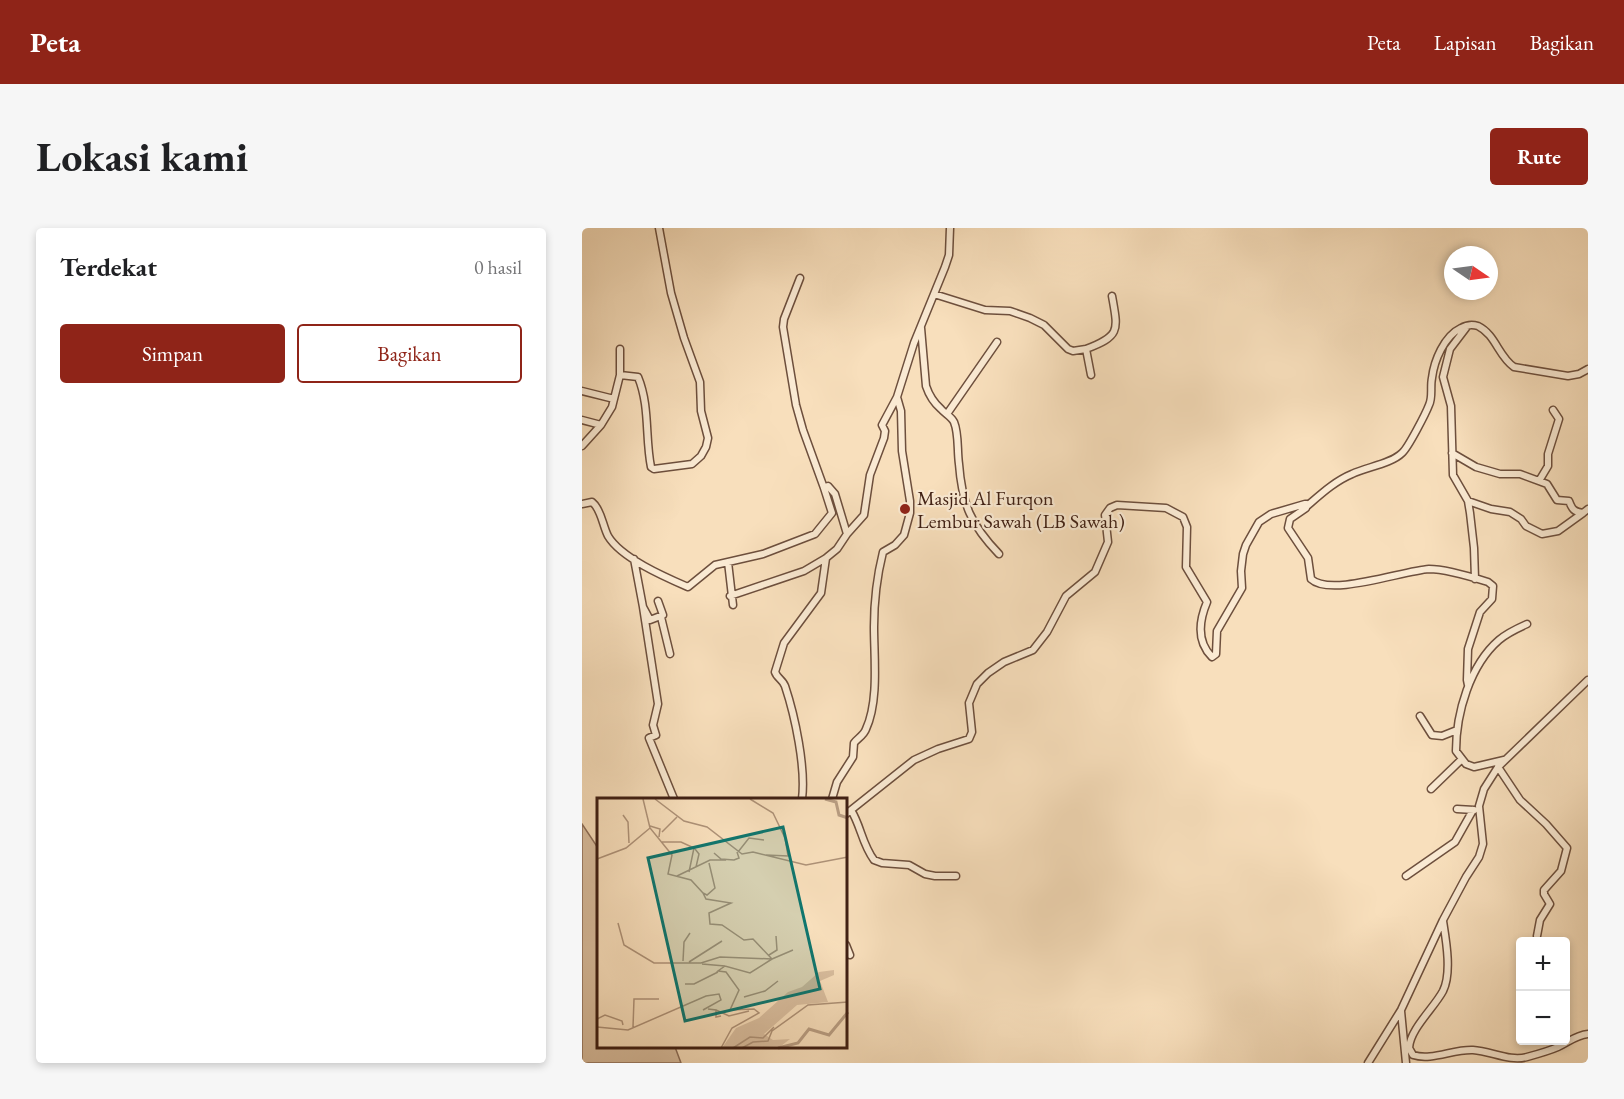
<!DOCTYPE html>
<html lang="id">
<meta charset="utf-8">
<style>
:root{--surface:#fff;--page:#f6f6f6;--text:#202124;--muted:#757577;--line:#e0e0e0;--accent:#8f2418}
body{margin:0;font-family:"EB Garamond",serif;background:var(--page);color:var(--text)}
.controls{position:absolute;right:18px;bottom:18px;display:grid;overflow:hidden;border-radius:6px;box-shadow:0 3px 9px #0003}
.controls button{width:54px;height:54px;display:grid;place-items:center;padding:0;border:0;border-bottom:2px solid var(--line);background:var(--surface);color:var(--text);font:30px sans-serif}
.compass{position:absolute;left:862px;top:18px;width:54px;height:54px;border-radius:50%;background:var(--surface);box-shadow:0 3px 9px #0003;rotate:103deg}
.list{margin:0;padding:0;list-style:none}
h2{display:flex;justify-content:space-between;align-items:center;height:78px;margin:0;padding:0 24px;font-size:26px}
h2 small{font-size:20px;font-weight:400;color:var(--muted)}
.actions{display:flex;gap:12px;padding:18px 24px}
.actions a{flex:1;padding:14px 0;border:2px solid var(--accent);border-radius:6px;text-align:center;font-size:21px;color:var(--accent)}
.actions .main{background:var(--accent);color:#fff}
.map{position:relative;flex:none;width:1006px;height:835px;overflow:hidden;border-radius:6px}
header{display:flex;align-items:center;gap:36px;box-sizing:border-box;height:84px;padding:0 30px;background:var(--accent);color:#fff}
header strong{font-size:28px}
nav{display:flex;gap:33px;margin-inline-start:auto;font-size:21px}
.intro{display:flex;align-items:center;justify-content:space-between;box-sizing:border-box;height:144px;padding:0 36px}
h1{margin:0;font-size:42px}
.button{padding:15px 27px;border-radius:6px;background:var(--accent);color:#fff;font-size:21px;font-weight:700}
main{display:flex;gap:36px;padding:0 36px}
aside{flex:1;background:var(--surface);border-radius:6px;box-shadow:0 3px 9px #0003}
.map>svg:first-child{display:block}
.green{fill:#d9be9f;stroke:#8c6e59;stroke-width:1.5}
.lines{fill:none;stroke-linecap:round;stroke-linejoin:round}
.minor-casing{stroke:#6d4f3d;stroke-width:9}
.minor{stroke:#faead3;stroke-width:6}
.poi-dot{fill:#8f2418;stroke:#faead3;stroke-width:2}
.labels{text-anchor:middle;stroke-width:4.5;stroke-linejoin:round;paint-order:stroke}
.poi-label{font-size:20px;fill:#3f1f13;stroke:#faead3;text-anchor:start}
.inset-river{fill:none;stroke:#b99e83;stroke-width:3}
.inset-road{fill:none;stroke:#ae9278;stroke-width:1.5}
.view{fill:#0f766e;fill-opacity:0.15;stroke:#0f766e;stroke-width:3}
.inset-edge{fill:none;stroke:#3f1f13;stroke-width:3}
</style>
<header>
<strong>Peta</strong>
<nav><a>Peta</a><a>Lapisan</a><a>Bagikan</a></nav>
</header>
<div class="intro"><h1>Lokasi kami</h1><a class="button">Rute</a></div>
<main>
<aside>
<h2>Terdekat<small>0 hasil</small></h2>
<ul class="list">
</ul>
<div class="actions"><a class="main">Simpan</a><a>Bagikan</a></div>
</aside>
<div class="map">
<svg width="1006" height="835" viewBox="0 0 1006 835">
<rect width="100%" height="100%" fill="#f8dfbc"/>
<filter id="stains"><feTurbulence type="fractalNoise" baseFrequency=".00333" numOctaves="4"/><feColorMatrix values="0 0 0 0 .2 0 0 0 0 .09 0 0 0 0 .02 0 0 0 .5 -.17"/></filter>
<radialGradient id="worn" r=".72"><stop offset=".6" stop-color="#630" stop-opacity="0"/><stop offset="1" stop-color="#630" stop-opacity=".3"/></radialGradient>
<path class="green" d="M0 596 16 620V818L93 819 99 835H0Z"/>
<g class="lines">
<g class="minor-casing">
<path id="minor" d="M218 50 202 91 201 99 214 177 221 202 242 260
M352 66 403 82 428 83 448 90 462 97 486 121 491 123 504 121 509 147
M339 100 344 158C347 167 352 175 359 181 363 186 369 188 372 194 377 206 375 222 377 236 380 276 389 297 417 326
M884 100 868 121 861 149 869 178 871 247 886 273 888 285 892 320 893 351
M38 121V147L56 149C68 178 63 209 69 239L72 241 110 236 119 228 124 219 126 210 119 183 118 154 102 110 89 65 77 0
M504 121C539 108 536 102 530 68
M0 163 32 171
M365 186 415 114
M0 192 19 197 30 179 38 147
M0 218 19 197
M870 225 894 239 918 246H938L965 256 975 272 987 273C990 281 992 284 1001 285L1006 281
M957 253 966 238V226L977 191 971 182
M886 273 909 281 928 284 939 291 944 298 960 306 976 303 1001 285
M0 276 10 274 13 277C20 286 21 298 26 308 39 330 83 349 106 359L133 337 181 326 233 306 250 285 242 260 246 258 253 266 265 306 255 321 244 330 239 365 202 415 193 444C195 450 201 452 203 458 213 488 224 540 220 571
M725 278C739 266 753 253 770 246 784 239 809 236 820 225 826 220 844 185 847 177 851 169 848 159 850 150 852 133 862 108 879 100 884 97 890 96 896 98 914 107 916 128 932 139L986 148 997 146 1006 141
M265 306 282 287 288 247 302 210 303 203 300 197 315 169
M52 331 61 379 68 392 81 387 76 373
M146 334 151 377
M148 368 222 343 244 330
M61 379 76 476 71 497 74 507 67 510 92 571
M79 389 88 426
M838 488 850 507 860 508 875 502
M922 532 892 539 884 536 874 523C874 485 888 437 917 412 925 405 936 400 945 396
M916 539 938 572 964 596 985 620 979 643 962 662V666L968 676 958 692 955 708
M849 561 880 531
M250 571 255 554 271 529 272 515C276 510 282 507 284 501 297 473 292 429 292 399 292 375 295 348 301 324L313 317 322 307 328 285V273L320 223 319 183 315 169 332 115 363 39 367 27 368 0
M875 581 892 582
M269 582C279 598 280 616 292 632L300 635 327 637 343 646 353 648H374
M264 586 332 532 356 521 387 511 390 504 387 475 395 456 406 445 422 434 451 422 465 404 484 368 513 344 526 314 523 287 528 280 535 277 584 280 601 289 605 299 604 339 625 374C617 393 614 413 630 429L634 426 635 403 660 360 659 343 661 326 664 317 677 294 689 286 723 276H725L724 280 708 291 706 300 726 330 729 351C748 369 820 343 847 341 863 341 890 349 906 354L911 358 910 371 898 384 886 421 885 452 886 457
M824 648 873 614 891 582
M861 693C864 712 870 745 861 763 852 780 828 801 827 820L831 827C850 833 871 821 891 822 909 823 928 834 945 829 956 826 967 823 976 819 987 814 994 807 1006 806
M264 717 268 727
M819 783 824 835
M786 835 819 782 861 692 884 649 897 629 901 616 897 578 902 561 916 539 1006 452"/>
</g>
<use href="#minor" class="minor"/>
</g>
<circle class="poi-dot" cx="323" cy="281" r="6"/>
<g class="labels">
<g class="poi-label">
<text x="335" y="277">Masjid Al Furqon<tspan x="335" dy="23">Lembur Sawah (LB Sawah)</tspan></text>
</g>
</g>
<g transform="translate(15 570)">
<rect width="250" height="250" fill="#f8dfbc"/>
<path d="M237 172V177L223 183 231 204 200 207 167 236 176 242 193 241 184 248 125 250 139 230 162 220 191 194 205 189 222 174Z" fill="#d9be9f"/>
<path class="inset-river" d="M228 1 239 4 242 17 251 20M181 250 201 245 212 231 232 237 251 214"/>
<path class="inset-road" d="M46 1 53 30 75 57 71 76 94 82 106 95M58 1 87 23 110 29 145 56 156 54 209 67 251 59M153 1 176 15 188 40 191 58 169 57M26 17 31 24 32 45M53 28 63 31 62 39M65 34 80 19M65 44H84L97 50 92 74M98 51 102 56 99 69M141 54 152 40 167 42M117 55 124 61 137 62 142 60 140 54M0 61 29 50 53 30M112 65 118 90 110 97 106 95 109 101 134 105 112 115 113 126 125 127 147 142 156 141 175 161M80 78 113 62H129M21 125 27 147 57 165H104L123 159 175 161M172 157 180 152 179 138M175 161 196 152M86 163 87 144 93 135M92 164 125 143M105 166 128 168M88 186H97L121 174M147 199 168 193 181 183M111 211 119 212V219L124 218M119 212 132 218 152 213M0 221 8 217 25 223 26 227M0 229 31 232 109 198 122 196 124 202 106 212M36 229 37 201H62M124 250 135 230 162 215 157 211 133 212 142 192 129 174 121 173 128 168 153 175 175 161M136 250 153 239 166 240 177 229M145 250 156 244 171 243 175 233 211 207 251 204"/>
<path class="view" d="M186 29 223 191 88 223 51 60Z"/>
<rect width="250" height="250" class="inset-edge"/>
</g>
<rect width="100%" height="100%" filter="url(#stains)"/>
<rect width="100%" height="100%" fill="url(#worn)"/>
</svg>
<div class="controls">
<button>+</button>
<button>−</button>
</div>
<svg class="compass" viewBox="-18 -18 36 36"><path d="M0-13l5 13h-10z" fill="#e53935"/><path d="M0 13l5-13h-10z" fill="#757577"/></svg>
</div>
</main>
